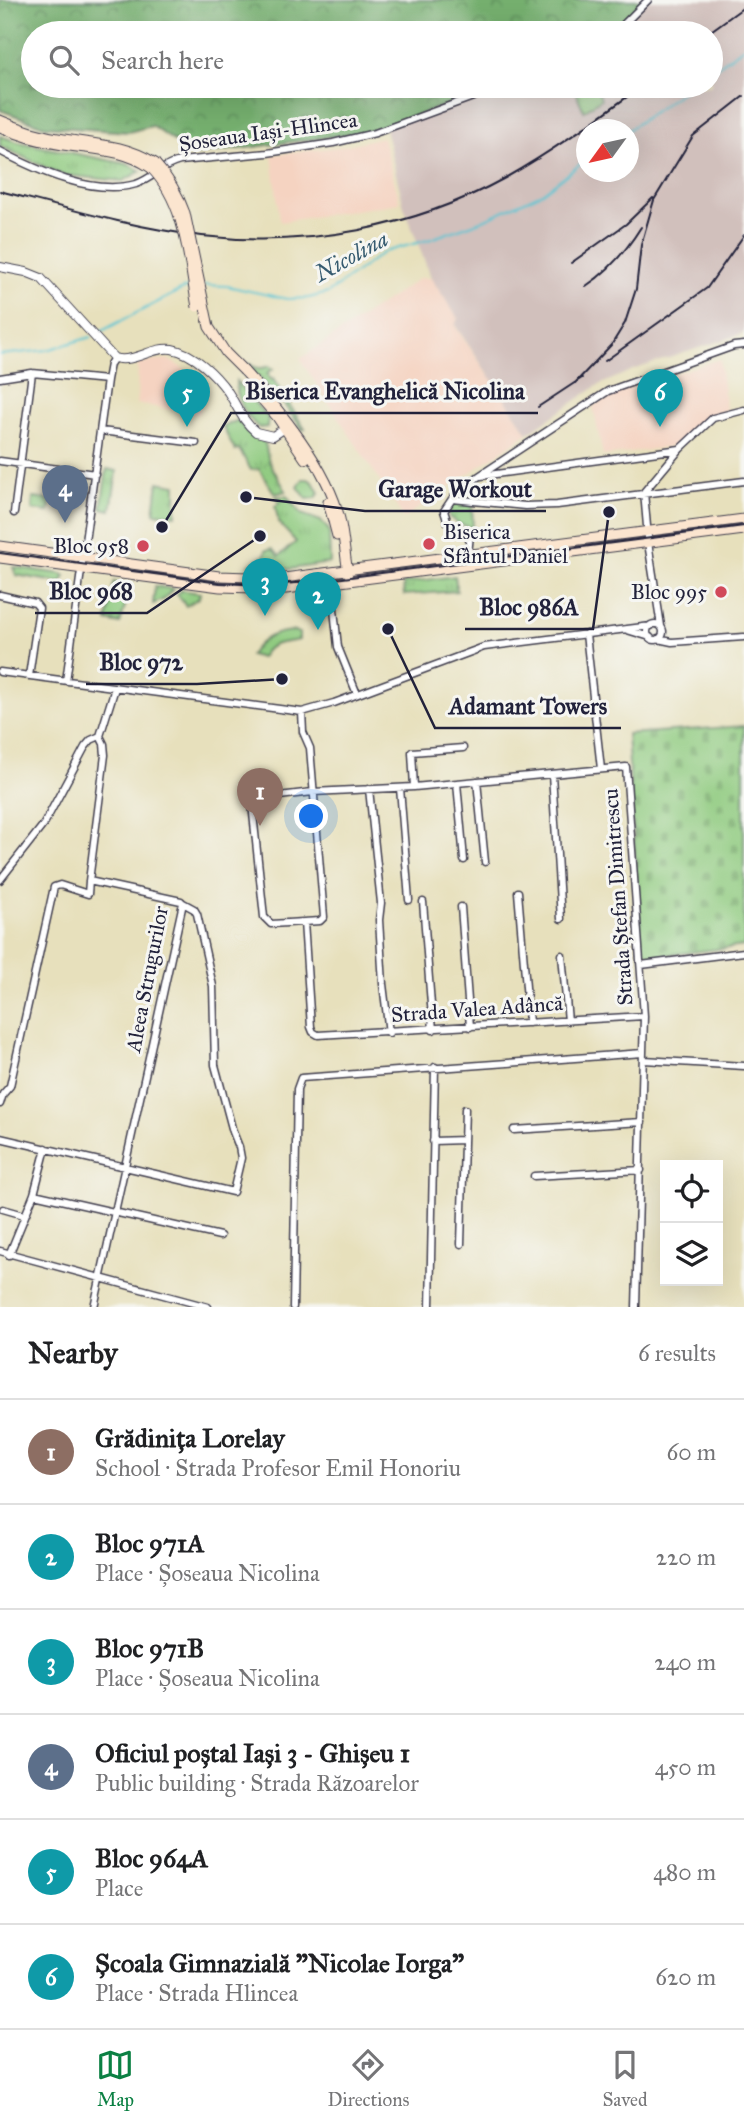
<!DOCTYPE html>
<meta charset="utf-8">
<style>
:root{--surface:#fff;--page:#f2f2f2;--text:#202124;--muted:#757577;--line:#e0e0e0;--accent:#0b8043}
body{margin:0;font-family:"IM FELL Great Primer",serif;background:var(--page);color:var(--text)}
.controls{position:absolute;right:21px;bottom:21px;display:grid;overflow:hidden;border-radius:0px;box-shadow:0 7px 28px #0002}
.controls button{width:63px;height:63px;display:grid;place-items:center;padding:0;border:0;border-bottom:2px solid var(--line);background:var(--surface);color:var(--text);font:35px sans-serif}
.compass{position:absolute;left:576px;top:119px;width:63px;height:63px;border-radius:50%;background:var(--surface);box-shadow:0 7px 28px #0002;rotate:237deg}
.you{position:absolute;left:312px;top:817px;width:24px;height:24px;margin:-18px;border:5px solid #fff;border-radius:50%;background:#1a73e8;box-shadow:0 0 0 10px #1a73e833}
.badge{display:grid;place-items:center;width:46px;height:46px;border-radius:50%;background:var(--accent);color:#fff;font-size:23px;font-weight:700}
.pin{position:absolute;translate:-50% -58px;filter:drop-shadow(0 2px 4px #0008)}
.pin::after{content:'';position:absolute;top:37px;width:24px;height:21px;background:inherit;clip-path:polygon(0 0,100% 0,50% 100%)}
.list{margin:0;padding:0;list-style:none}
h2{display:flex;justify-content:space-between;align-items:center;height:91px;margin:0;padding:0 28px;font-size:30px}
h2 small{font-size:23px;font-weight:400;color:var(--muted)}
.list li{display:grid;grid-template-columns:46px 1fr auto;gap:21px;align-items:center;box-sizing:border-box;height:105px;padding:0 28px;border-top:2px solid var(--line)}
.list b{display:block;font-size:26px;white-space:nowrap}
.list p{margin:0;font-size:23px;white-space:nowrap;color:var(--muted)}
.list em{font-size:23px;font-style:normal;color:var(--muted)}
.icon{flex:none;width:38px;height:38px;fill:none;stroke:currentColor;stroke-width:2;stroke-linecap:round;stroke-linejoin:round}
.map{position:relative;flex:none;width:744px;height:1307px;overflow:hidden}
.search{position:absolute;background:var(--surface);box-shadow:0 7px 28px #0002;left:21px;right:21px;top:21px;height:77px;display:flex;align-items:center;gap:18px;box-sizing:border-box;padding:0 24px;border-radius:38px;color:var(--muted);font-size:26px}
.sheet{height:721px;background:var(--surface)}
nav{display:flex;justify-content:space-around;align-items:center;box-sizing:border-box;height:98px;border-top:2px solid var(--line);background:var(--surface);font-size:19px;color:var(--muted)}
nav a{display:grid;justify-items:center;gap:4px}
nav .on{color:var(--accent)}
.map>svg:first-child{display:block}
.built{fill:#f5d3c1}
.industrial{fill:#d1c0bc;fill-rule:evenodd}
.grass{fill:url(#grass-tufts);stroke:#59765e;stroke-width:2}
.forest{fill:url(#forest-crowns);stroke:#4b6854;stroke-width:2}
.cemetery{fill:url(#cemetery-stones);stroke:#59765e;stroke-width:2}
.lines{fill:none;stroke-linecap:round;stroke-linejoin:round}
.stream{stroke:#5ac5d3;stroke-width:2}
.minor-casing{stroke:#403e4e;stroke-width:9}
.tertiary-casing{stroke:#403e4e;stroke-width:10}
.secondary-casing{stroke:#403e4e;stroke-width:11}
.minor{stroke:#fff;stroke-width:6}
.tertiary{stroke:#fff;stroke-width:8}
.secondary{stroke:#fbe5cf;stroke-width:9}
.tram{stroke:#22223b;stroke-width:2}
.rail{stroke:#22223b;stroke-width:2}
.secondary-bridge-casing{stroke:#403e4e;stroke-width:11;stroke-linecap:butt}
.secondary-bridge{stroke:#fbe5cf;stroke-width:9}
.poi-dot{fill:#d1495b;stroke:#f6f6f2;stroke-width:2.5}
.labels{text-anchor:middle;stroke-width:6;stroke-linejoin:round;paint-order:stroke}
.street-label{font-size:21px;fill:#22223b;stroke:#f6f6f2}
.poi-label{font-size:21px;fill:#22223b;stroke:#f6f6f2;text-anchor:end}
.water-label{font-size:23px;font-style:italic;fill:#365b70;stroke:#f6f6f2}
.leader{fill:none;stroke:#22223b;stroke-width:2.5}
.callout-dot{fill:#22223b;stroke:#f6f6f2;stroke-width:2.5}
.callout-label{font-size:23px;text-anchor:middle;font-weight:bold;fill:#22223b;stroke:#f6f6f2;stroke-width:6;stroke-linejoin:round;paint-order:stroke}
</style>
<div class="map">
<svg width="744" height="1307" viewBox="0 0 744 1307">
<defs>
<pattern id="grass-tufts" width="24" height="20" patternUnits="userSpaceOnUse" patternTransform="scale(1.75)"><rect width="24" height="20" fill="#90cb80"/><path d="M3 7l-1-3M5 7V3M7 7l1-3M15 17l-1-3M17 17v-4M19 17l1-3" fill="none" stroke="#7cae70"/></pattern>
<pattern id="forest-crowns" width="20" height="18" patternUnits="userSpaceOnUse" patternTransform="scale(1.75)"><rect width="20" height="18" fill="#74af6e"/><path d="M2 6a3 3 0 1 1 6 0M12 15a3 3 0 1 1 6 0" fill="none" stroke="#5f8e5c"/></pattern>
<pattern id="cemetery-stones" width="16" height="16" patternUnits="userSpaceOnUse" patternTransform="scale(1.75)"><rect width="16" height="16" fill="#90cb80"/><path d="M2 7V4a2 2 0 0 1 4 0v3zM10 15v-3a2 2 0 0 1 4 0v3z" fill="#7cae70"/></pattern>
</defs>
<rect width="100%" height="100%" fill="#f6f6f2"/>
<filter id="ink" filterUnits="userSpaceOnUse"><feTurbulence type="fractalNoise" baseFrequency=".0143" numOctaves="2"/><feDisplacementMap in="SourceGraphic" scale="14" xChannelSelector="R" yChannelSelector="G"/><feConvolveMatrix kernelMatrix="1 2 1 2 8 2 1 2 1" color-interpolation-filters="sRGB"/></filter>
<filter id="wash" filterUnits="userSpaceOnUse"><feTurbulence type="fractalNoise" baseFrequency=".00686" numOctaves="4" result="noise"/><feDisplacementMap in="SourceGraphic" scale="28" xChannelSelector="R" yChannelSelector="G"/><feGaussianBlur stdDeviation="1.57" result="paint"/><feColorMatrix in="noise" values="0 0 0 0 0 0 0 0 0 0 0 0 0 0 0 0 0 1.4 0 .05"/><feComposite in="paint" operator="in"/></filter>
<g filter="url(#wash)">
<rect width="100%" height="100%" fill="#e7e0bc"/>
<path class="built" d="M383 137 400 203 280 222 272 155 339 147Z
M420 278H431L458 318 455 326 528 433 404 518 300 359Z
M167 359 205 381 199 414 137 404 138 364Z
M720 359 726 410 712 416 679 446 603 456 593 406 619 391Z"/>
<path class="industrial" d="M645 0H744V333L633 370 597 386 528 433 455 325 458 318 431 278 404 207 385 128 499 86H711V33H613ZM586 130H628V172H586Z"/>
<path class="grass" d="M573 86H596L601 99 584 111Z
M0 136 18 142 127 164 141 171 123 181 62 175 0 146Z
M250 364C255 369 263 369 269 366L273 369 267 373 271 380 273 379 305 429 303 430 279 398 247 365Z
M236 381 268 418 267 427 259 428C246 417 236 399 236 381Z
M238 420 247 432 265 443 269 462 286 491 275 494 259 469 251 470 239 449 235 451 223 427Z
M107 469 117 471 111 510 101 508Z
M303 479H308L313 482 319 493 316 498 307 499 298 487Z
M158 482 176 485V515L154 513Z
M287 496 301 514 321 521 329 530 330 563 290 569 249 568V565L265 555 266 550 272 549 279 556 296 542 279 523 275 506 280 503 276 497Z
M33 498 51 500 49 512 32 510Z
M459 502 472 504 473 528 459 524 449 517V508Z
M13 567 62 574 65 576 61 583 16 575Z
M455 576 457 591 404 595 403 583Z
M114 582 131 585 120 624 107 621Z
M155 586 173 589 163 600 153 604Z
M181 590 200 593 199 598 186 606 177 594Z
M294 631 299 633V640C284 644 270 640 261 658L250 655C262 638 274 632 294 631Z"/>
<path class="forest" d="M0 0H645L613 33H33V86H498L374 131 194 155 152 126 129 132 44 126 0 110Z"/>
<path class="cemetery" d="M744 726V946L642 958 627 734Z"/>
<g class="lines">
<path class="stream" d="M711 71 744 47
M628 130 690 86
M204 285 227 286 287 299 309 298 328 293 384 252 428 240 481 221 542 193 586 160
M96 334 185 288 191 287
M0 355 47 350 91 337"/>
</g>
</g>
<g filter="url(#ink)">
<g class="lines">
<g class="minor-casing">
<path id="minor" d="M615 33 648 0
M0 151C38 171 93 196 136 184 154 178 160 166 180 161L267 153 333 143 375 133 503 86
M0 378 32 373 107 380
M101 431 196 443
M0 461 95 474
M481 476 680 449
M452 499 525 506 557 505 744 481
M14 513 32 373
M468 555 470 534 448 523 444 511 452 499 479 476 608 391 734 346 744 345
M331 581 338 647 357 694
M0 595 35 603 39 608 29 676
M647 632a8 8 0 1 1 16 0a8 8 0 1 1-16 0Z
M661 626 649 549 644 492 680 449 713 418 744 410
M627 630 650 637
M586 634 601 769
M658 639 672 642 744 637
M0 672 302 712 334 703 484 647 651 626
M66 681 107 380 110 364 114 358
M302 712 303 732 310 748 324 917 320 921 271 924 264 917 252 804 254 799 313 792 414 787 626 767 644 1016 636 1307
M552 774 561 919
M477 781 485 862
M457 783 464 860
M414 787 412 752 463 748
M400 788 409 900
M369 789 381 903 379 920 383 984 389 1033
M0 880 44 824 85 747 91 740 100 736
M518 892 529 1023
M423 902 433 1030
M461 907 470 1027
M304 922 311 1027 313 1032 318 1035 644 1016
M562 955 568 1021
M641 965 744 952
M644 1060 744 1066
M0 1104 3 1094 10 1086 54 887 60 885 88 894 89 881
M514 1130 642 1122
M0 1138 233 1192 241 1158 239 1147 233 1132 215 1065 213 986 197 914 194 909 183 903
M433 1141 464 1140
M534 1176 641 1170
M34 1194 220 1236
M3 1209 24 1215
M461 1244 465 1109
M0 1251 208 1307
M9 1255 34 1194 46 1148
M94 1307 183 903 181 901 89 881 105 755 104 744 100 736 115 688
M293 1307 297 1089 301 1078 643 1053
M430 1307 435 1067"/>
</g>
<g class="tertiary-casing">
<path id="tertiary" d="M0 267 26 272 41 278 114 358C134 364 152 346 172 349 194 353 216 375 228 392 237 406 243 422 256 432L273 436 288 426"/>
</g>
<g class="secondary-casing">
<path id="secondary" d="M0 120C20 129 43 136 64 139 97 144 127 145 155 163
M0 127C20 136 41 142 63 145 94 150 124 149 151 168
M244 371C279 408 328 468 340 519 344 537 345 555 348 573
M257 394 277 417 305 459
M328 502 337 536
M0 546 219 576 284 578 744 519
M0 558 220 587 286 589 744 530"/>
</g>
<use href="#minor" class="minor"/>
<use href="#tertiary" class="tertiary"/>
<use href="#secondary" class="secondary"/>
<path class="tram" d="M0 553 220 583 266 585 312 582 744 526"/>
<path class="rail" d="M708 33 744 7
M0 191C66 208 134 228 202 236 306 248 414 228 505 178 553 151 598 118 642 86
M571 263 626 224 653 198
M586 286C609 271 626 251 641 227
M605 361 707 288 744 235
M575 383 612 344 625 323 636 289 641 245 654 200 693 136 744 96
M538 407 582 378"/>
<g class="secondary-bridge-casing">
<path id="secondary-bridge" d="M155 163C169 178 178 193 185 213L209 327 226 353 244 371
M151 168C186 204 188 259 197 307"/>
</g>
<use href="#secondary-bridge" class="secondary-bridge"/>
</g>
</g>
<g class="poi-dot">
<circle cx="429" cy="544" r="7"/>
<circle cx="143" cy="546" r="7"/>
<circle cx="721" cy="592" r="7"/>
</g>
<g class="labels">
<g class="street-label">
<text transform="translate(268 132) rotate(-8)" y="7">Șoseaua Iași-Hlincea</text>
<text transform="translate(618 897) rotate(-94)" y="7">Strada Ștefan Dimitrescu</text>
<text transform="translate(147 979) rotate(-79)" y="7">Aleea Strugurilor</text>
<text transform="translate(477 1009) rotate(-4)" y="7">Strada Valea Adâncă</text>
</g>
<g class="poi-label">
<text x="443" y="539" text-anchor="start">Biserica<tspan x="443" dy="24">Sfântul Daniel</tspan></text>
<text x="129" y="553">Bloc 958</text>
<text x="707" y="599">Bloc 995</text>
</g>
<g class="water-label">
<text transform="translate(351 256) rotate(-29)" y="8">Nicolina</text>
</g>
</g>
<path class="leader" d="M162 527L231 413H538M246 497L365 511H546M260 536L147 613H35M609 512L593 629H465M282 679L197 684H86M388 629L435 728H621"/>
<g class="callout-dot">
<circle cx="162" cy="527" r="7"/>
<circle cx="246" cy="497" r="7"/>
<circle cx="260" cy="536" r="7"/>
<circle cx="609" cy="512" r="7"/>
<circle cx="282" cy="679" r="7"/>
<circle cx="388" cy="629" r="7"/>
</g>
<g class="callout-label">
<text x="385" y="399">Biserica Evanghelică Nicolina</text>
<text x="455" y="497">Garage Workout</text>
<text x="91" y="599">Bloc 968</text>
<text x="529" y="615">Bloc 986A</text>
<text x="141" y="670">Bloc 972</text>
<text x="528" y="714">Adamant Towers</text>
</g>
</svg>
<div class="controls">
<button><svg class="icon" aria-label="locate" viewBox="0 0 24 24"><circle cx="12" cy="12" r="6"/><path d="M12 2v4M12 18v4M2 12h4M18 12h4"/></svg></button>
<button><svg class="icon" aria-label="layers" viewBox="0 0 24 24"><path d="M12 4l9 5-9 5-9-5zM3 14l9 5 9-5"/></svg></button>
</div>
<svg class="compass" viewBox="-18 -18 36 36"><path d="M0-13l5 13h-10z" fill="#e53935"/><path d="M0 13l5-13h-10z" fill="#757577"/></svg>
<div class="you"></div>
<div class="pin badge" style="left:260px;top:826px;background:#8d6e63">1</div>
<div class="pin badge" style="left:318px;top:630px;background:#0f9aa8">2</div>
<div class="pin badge" style="left:265px;top:616px;background:#0f9aa8">3</div>
<div class="pin badge" style="left:65px;top:523px;background:#5c6f8a">4</div>
<div class="pin badge" style="left:187px;top:427px;background:#0f9aa8">5</div>
<div class="pin badge" style="left:660px;top:427px;background:#0f9aa8">6</div>
<div class="search"><svg class="icon" aria-label="search" viewBox="0 0 24 24"><circle cx="10" cy="10" r="6"/><path d="M15 15l6 6"/></svg>Search here</div>
</div>
<section class="sheet">
<h2>Nearby<small>6 results</small></h2>
<ul class="list">
<li><span class="badge" style="background:#8d6e63">1</span><div><b>Grădinița Lorelay</b><p>School · Strada Profesor Emil Honoriu</p></div><em>60 m</em></li>
<li><span class="badge" style="background:#0f9aa8">2</span><div><b>Bloc 971A</b><p>Place · Șoseaua Nicolina</p></div><em>220 m</em></li>
<li><span class="badge" style="background:#0f9aa8">3</span><div><b>Bloc 971B</b><p>Place · Șoseaua Nicolina</p></div><em>240 m</em></li>
<li><span class="badge" style="background:#5c6f8a">4</span><div><b>Oficiul poștal Iași 3 - Ghișeu 1</b><p>Public building · Strada Răzoarelor</p></div><em>450 m</em></li>
<li><span class="badge" style="background:#0f9aa8">5</span><div><b>Bloc 964A</b><p>Place</p></div><em>480 m</em></li>
<li><span class="badge" style="background:#0f9aa8">6</span><div><b>Școala Gimnazială &quot;Nicolae Iorga&quot;</b><p>Place · Strada Hlincea</p></div><em>620 m</em></li>
</ul>
</section>
<nav>
<a class="on"><svg class="icon" aria-label="map" viewBox="0 0 24 24"><path d="M3 6l6-2 6 2 6-2v14l-6 2-6-2-6 2zM9 4v14M15 6v14"/></svg>Map</a>
<a><svg class="icon" aria-label="directions" viewBox="0 0 24 24"><path d="M12 3l9 9-9 9-9-9zM9 14v-3h6M13 9l2 2-2 2"/></svg>Directions</a>
<a><svg class="icon" aria-label="saved" viewBox="0 0 24 24"><path d="M7 4h10v16l-5-4-5 4z"/></svg>Saved</a>
</nav>
